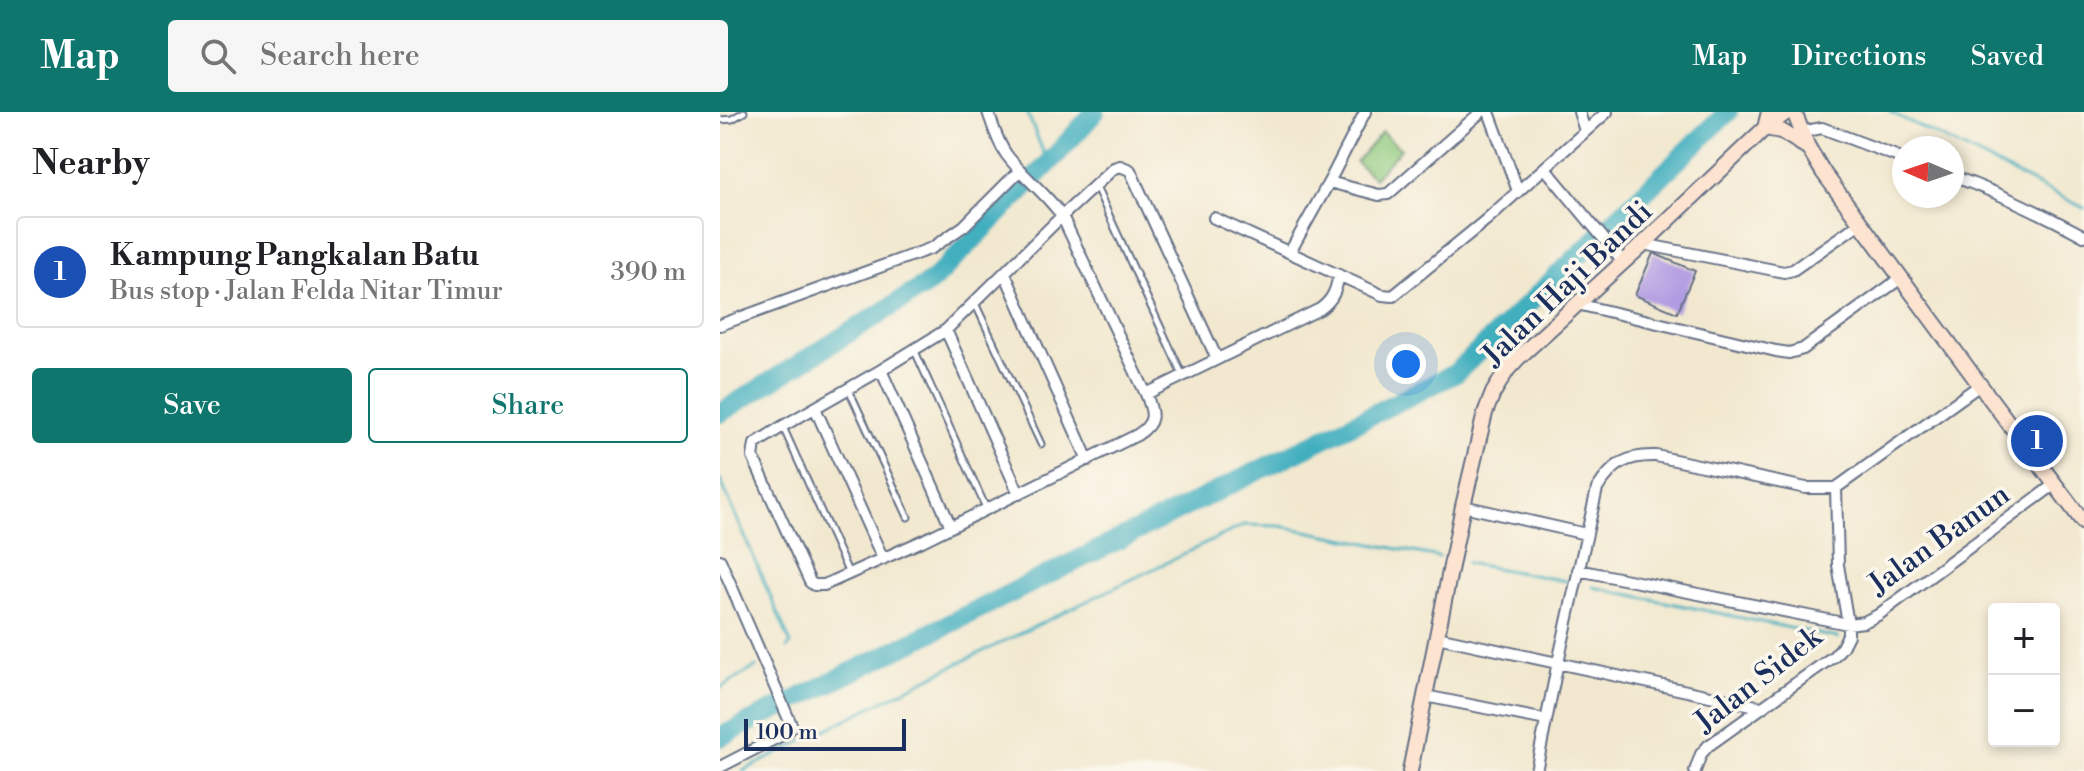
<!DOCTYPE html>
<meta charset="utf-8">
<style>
:root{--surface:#fff;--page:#f6f6f6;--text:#202124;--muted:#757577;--line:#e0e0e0;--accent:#0f766e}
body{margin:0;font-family:"Libre Bodoni",serif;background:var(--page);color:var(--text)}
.controls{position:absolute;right:24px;bottom:24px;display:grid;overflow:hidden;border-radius:8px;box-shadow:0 4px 12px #0003}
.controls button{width:72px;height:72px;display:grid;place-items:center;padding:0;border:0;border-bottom:2px solid var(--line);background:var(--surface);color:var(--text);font:40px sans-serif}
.compass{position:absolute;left:1172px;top:24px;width:72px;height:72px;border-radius:50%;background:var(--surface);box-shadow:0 4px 12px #0003;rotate:272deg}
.scale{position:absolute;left:24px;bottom:20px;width:162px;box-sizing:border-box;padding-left:8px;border:4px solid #1b2f5e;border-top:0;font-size:22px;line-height:28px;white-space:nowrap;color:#1b2f5e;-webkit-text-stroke:6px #fbf7ec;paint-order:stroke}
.you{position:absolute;left:686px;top:252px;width:28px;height:28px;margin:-20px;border:6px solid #fff;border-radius:50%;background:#1a73e8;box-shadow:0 0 0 12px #1a73e833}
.badge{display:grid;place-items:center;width:52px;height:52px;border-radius:50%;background:var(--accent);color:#fff;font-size:26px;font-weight:700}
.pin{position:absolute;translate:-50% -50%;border:4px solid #fff;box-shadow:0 2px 8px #0006}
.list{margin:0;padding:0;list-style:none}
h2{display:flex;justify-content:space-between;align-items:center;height:104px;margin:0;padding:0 32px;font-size:34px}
h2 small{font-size:26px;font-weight:400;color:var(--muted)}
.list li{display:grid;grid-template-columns:52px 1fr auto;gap:24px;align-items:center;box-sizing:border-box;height:112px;margin:0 16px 16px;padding:0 16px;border:2px solid var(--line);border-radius:8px}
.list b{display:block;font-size:30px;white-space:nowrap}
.list p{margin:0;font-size:26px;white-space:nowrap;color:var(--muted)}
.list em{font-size:26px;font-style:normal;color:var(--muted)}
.actions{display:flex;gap:16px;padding:24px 32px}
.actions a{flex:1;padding:18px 0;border:2px solid var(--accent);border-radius:8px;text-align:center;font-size:28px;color:var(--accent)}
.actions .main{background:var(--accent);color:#fff}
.icon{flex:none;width:44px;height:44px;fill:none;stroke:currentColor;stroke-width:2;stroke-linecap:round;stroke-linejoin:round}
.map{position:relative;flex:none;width:1364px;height:659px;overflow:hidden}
header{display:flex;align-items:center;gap:48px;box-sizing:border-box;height:112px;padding:0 40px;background:var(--accent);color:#fff}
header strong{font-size:38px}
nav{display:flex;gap:44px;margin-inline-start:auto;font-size:28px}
.search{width:560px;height:72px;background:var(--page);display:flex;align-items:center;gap:20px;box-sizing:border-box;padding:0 28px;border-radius:8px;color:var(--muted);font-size:30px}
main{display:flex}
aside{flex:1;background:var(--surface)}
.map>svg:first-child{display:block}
.green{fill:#91cb7f;stroke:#567d6e;stroke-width:2}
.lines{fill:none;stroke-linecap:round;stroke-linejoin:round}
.stream{stroke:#42afbf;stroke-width:3}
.river{stroke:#42afbf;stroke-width:20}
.building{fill:#b19be2}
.lane-casing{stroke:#667086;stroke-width:9}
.street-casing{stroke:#667086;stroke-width:14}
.secondary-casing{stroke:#667086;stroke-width:18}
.lane{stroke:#fff;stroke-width:5}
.street{stroke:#fff;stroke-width:10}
.secondary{stroke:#fde4d0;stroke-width:14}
.labels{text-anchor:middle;stroke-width:7;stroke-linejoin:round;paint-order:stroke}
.street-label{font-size:30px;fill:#1b2f5e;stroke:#fbf7ec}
</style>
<header>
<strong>Map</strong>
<div class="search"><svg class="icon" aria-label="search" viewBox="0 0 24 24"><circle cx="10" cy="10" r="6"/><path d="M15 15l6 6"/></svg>Search here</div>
<nav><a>Map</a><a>Directions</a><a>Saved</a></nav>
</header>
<main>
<aside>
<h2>Nearby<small></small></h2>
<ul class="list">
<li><span class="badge" style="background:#1a4fb4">1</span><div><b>Kampung Pangkalan Batu</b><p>Bus stop · Jalan Felda Nitar Timur</p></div><em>390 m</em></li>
</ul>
<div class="actions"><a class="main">Save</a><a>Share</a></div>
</aside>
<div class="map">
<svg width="1364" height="659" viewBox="0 0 1364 659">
<rect width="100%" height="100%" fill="#fbf7ec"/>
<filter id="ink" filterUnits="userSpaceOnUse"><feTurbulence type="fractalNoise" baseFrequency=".0125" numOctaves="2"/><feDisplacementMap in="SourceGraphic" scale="16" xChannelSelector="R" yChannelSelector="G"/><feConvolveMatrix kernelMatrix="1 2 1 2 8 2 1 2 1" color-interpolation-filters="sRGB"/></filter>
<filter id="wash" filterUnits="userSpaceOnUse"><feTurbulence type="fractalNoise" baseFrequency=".006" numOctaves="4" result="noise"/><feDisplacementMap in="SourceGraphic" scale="32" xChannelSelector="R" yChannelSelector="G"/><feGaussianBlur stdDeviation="1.8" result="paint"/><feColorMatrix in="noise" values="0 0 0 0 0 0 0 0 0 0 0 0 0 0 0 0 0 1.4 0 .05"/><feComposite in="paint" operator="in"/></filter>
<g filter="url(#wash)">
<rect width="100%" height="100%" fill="#f2e8cf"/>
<path class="green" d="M662 20 681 37 654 66 636 50Z"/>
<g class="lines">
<path class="stream" d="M307 0 328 52
M1170 0 1364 96
M0 367 71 532 67 536
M747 451 846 469
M873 475 1118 526
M0 576 36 555
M23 659 235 553 524 413 560 414 719 445"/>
<path class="river" d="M0 301 211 170 328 52 375 0
M0 625 736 261 1008 0"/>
</g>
<g id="blocks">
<path class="building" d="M933 141 975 159 957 201 915 183Z"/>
</g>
</g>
<g filter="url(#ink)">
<use href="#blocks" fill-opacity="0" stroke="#667086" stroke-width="2"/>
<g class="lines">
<g class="lane-casing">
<path id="lane" d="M0 8 12 7 24 0
M376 75 463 264
M255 191 321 332
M194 237 266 396
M128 276 188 405
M63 315 129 462"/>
</g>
<g class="street-casing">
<path id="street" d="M268 0C273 14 277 29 286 42 302 64 326 81 342 104L426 282C434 302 436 311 417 323L202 429 104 473H94L90 470 33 345 35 332 63 314 161 258 226 218 342 104 394 56 400 54 410 58 497 247
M769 0 798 79
M859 0 865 19
M1081 20 1102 16 1184 47
M825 56 903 150
M1232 64C1278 80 1321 101 1364 124
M609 70 659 83 668 82 761 0
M494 106 662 183 673 184 766 108 887 0
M923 132 1064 160 1073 158 1140 111
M570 140 609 70 645 0
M285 162 368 348
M857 192 1056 239 1069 241 1083 237 1181 166
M0 213 212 136 244 114 300 58
M226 218 299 382
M161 258 231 415
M426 282 600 197C613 188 616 178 619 163
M95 296 163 447
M743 394 866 422
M0 448 71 612 70 617 66 621 0 655
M858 458 1128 512 1144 510 1158 503 1335 372
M717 525 1041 595
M705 584 826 608
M816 659 838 550 877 377C893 352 906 343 936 344L1086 376H1116L1260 273
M975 659 981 642 988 634 1114 544 1122 535 1128 523V512L1118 453 1116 376"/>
</g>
<g class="secondary-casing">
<path id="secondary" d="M1049 0 1045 16 1061 19 1087 35
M1074 0 1088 35 1103 60 1260 273 1364 411
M690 659 743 394 765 301 773 281 787 258 799 245 923 132 1045 16 1067 0"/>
</g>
<use href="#lane" class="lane"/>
<use href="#street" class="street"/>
<use href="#secondary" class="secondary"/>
</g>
</g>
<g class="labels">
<g class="street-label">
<text transform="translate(847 171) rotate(-44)" y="10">Jalan Haji Bandi</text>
<text transform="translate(1219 427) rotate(-36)" y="10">Jalan Banun</text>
<text transform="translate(1038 567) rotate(-38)" y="10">Jalan Sidek</text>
</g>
</g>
</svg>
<div class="controls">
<button>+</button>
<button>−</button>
</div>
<svg class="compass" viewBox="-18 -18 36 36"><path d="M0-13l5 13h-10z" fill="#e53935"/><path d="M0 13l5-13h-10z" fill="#757577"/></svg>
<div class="scale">100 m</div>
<div class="you"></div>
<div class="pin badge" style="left:1317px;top:329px;background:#1a4fb4">1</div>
</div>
</main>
